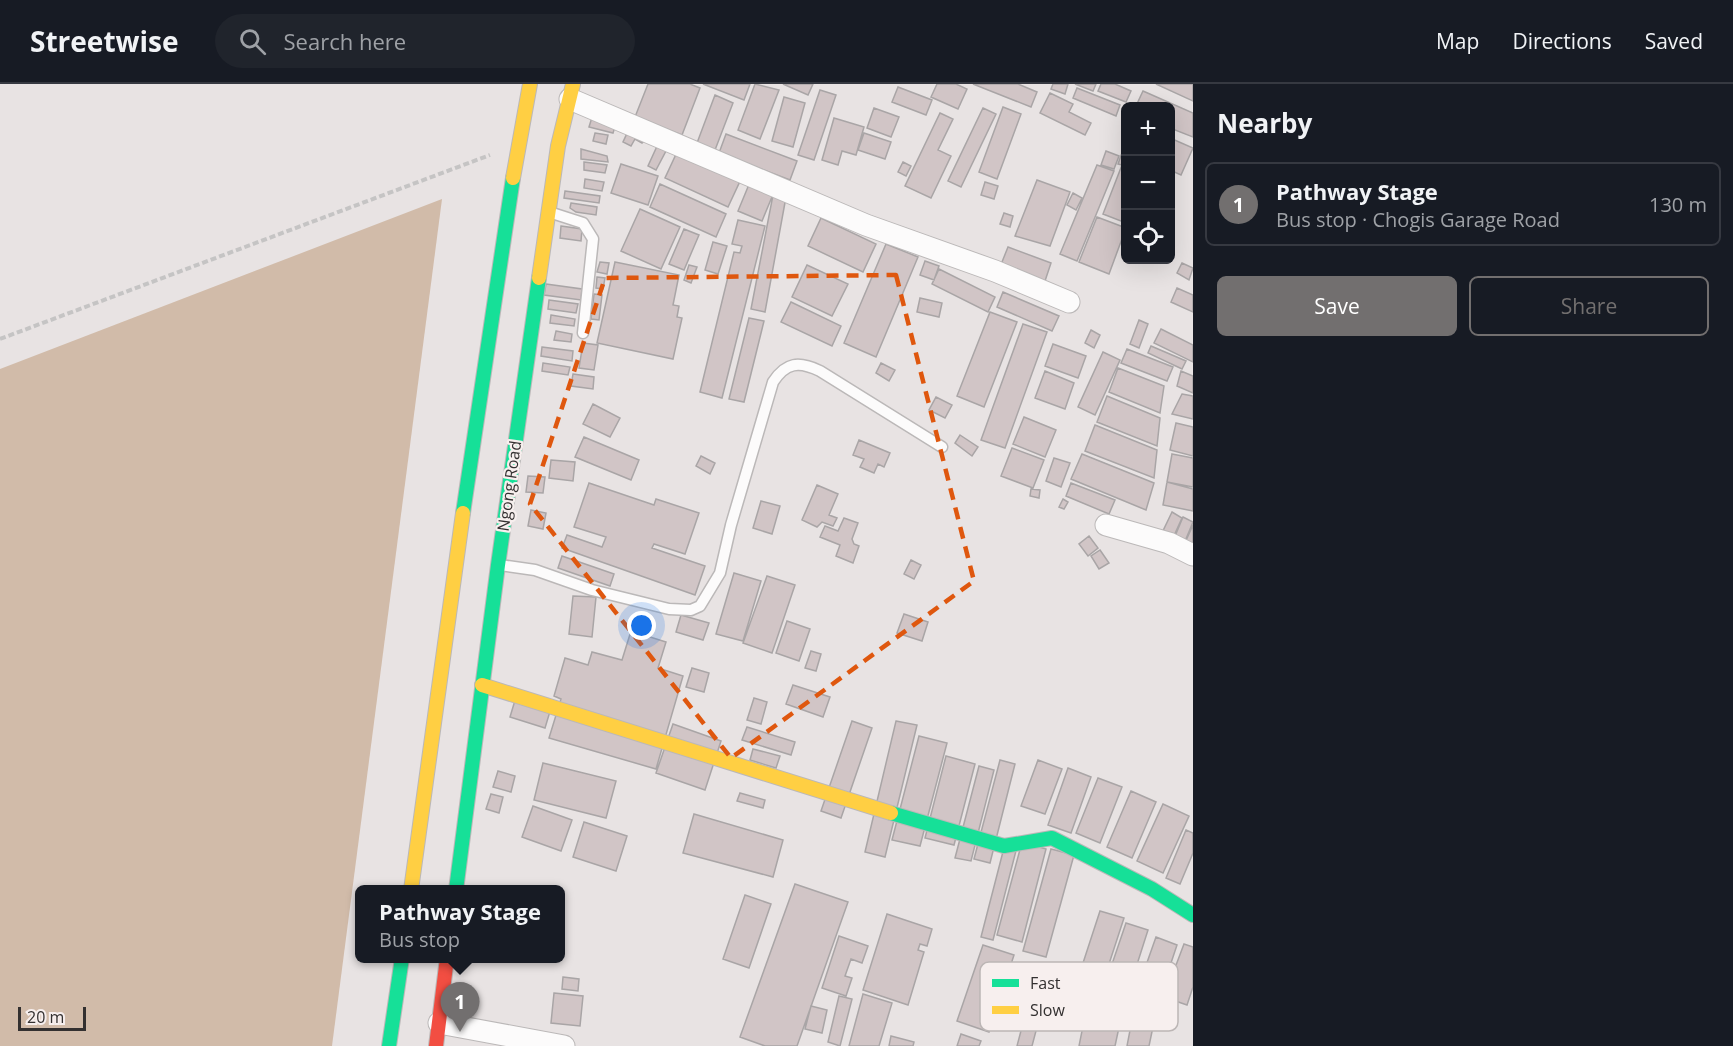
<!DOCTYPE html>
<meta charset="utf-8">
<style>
:root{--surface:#171b24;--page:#20242c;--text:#f1f3f6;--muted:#9ea1a6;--line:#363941;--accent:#726f6f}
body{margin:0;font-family:"Open Sans",sans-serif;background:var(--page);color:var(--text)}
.controls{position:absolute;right:18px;top:18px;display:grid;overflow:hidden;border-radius:9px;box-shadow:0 6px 24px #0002}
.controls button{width:54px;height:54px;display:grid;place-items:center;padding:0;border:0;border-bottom:2px solid var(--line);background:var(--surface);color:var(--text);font:30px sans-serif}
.scale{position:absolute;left:18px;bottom:15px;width:68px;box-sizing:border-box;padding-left:6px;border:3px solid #333030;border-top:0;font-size:16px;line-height:21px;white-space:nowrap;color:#333030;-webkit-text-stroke:4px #f7efee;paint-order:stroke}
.you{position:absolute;left:642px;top:542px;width:21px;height:21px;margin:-15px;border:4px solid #fff;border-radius:50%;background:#1a73e8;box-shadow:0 0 0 9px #1a73e833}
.badge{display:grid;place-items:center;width:39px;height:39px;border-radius:50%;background:var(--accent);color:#fff;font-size:20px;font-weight:700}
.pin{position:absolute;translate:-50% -50px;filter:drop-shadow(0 2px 3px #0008)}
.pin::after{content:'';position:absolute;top:32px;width:21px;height:18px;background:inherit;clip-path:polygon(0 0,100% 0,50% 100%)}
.popup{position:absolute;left:355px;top:801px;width:210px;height:78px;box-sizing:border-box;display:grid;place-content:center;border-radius:9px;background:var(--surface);filter:drop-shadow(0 2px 4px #0005);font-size:20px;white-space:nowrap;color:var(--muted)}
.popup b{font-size:22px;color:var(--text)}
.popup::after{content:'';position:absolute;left:50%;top:100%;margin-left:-12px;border:12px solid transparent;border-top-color:var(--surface)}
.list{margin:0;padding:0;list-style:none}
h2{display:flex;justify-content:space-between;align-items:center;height:78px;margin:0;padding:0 24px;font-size:26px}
h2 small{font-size:20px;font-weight:400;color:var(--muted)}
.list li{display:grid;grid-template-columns:39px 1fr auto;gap:18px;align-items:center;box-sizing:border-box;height:84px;margin:0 12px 12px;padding:0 12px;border:2px solid var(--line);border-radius:9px}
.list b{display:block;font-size:22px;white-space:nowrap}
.list p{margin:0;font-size:20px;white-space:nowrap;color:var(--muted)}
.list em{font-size:20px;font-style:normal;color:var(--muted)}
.actions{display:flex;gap:12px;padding:18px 24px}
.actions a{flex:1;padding:14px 0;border:2px solid var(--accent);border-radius:9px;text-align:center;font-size:21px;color:var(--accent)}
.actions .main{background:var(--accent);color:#fff}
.icon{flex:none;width:33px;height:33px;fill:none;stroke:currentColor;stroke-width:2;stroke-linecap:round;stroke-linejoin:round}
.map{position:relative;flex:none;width:1193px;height:962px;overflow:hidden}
header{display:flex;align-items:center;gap:36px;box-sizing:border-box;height:84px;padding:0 30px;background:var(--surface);border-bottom:2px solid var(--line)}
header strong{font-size:28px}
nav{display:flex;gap:33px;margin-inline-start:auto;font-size:21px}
.search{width:420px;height:54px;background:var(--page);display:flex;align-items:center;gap:15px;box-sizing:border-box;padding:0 21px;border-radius:33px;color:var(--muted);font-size:22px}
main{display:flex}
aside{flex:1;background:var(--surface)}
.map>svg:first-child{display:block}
.forest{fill:#d1bba9}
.building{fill:#d1c5c6;stroke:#a9a5a6;stroke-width:1.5}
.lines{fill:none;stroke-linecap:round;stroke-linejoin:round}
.lane-casing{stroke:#bbb8b8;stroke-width:13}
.street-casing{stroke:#bbb8b8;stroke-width:23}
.fast-casing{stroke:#bbb8b8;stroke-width:16}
.slow-casing{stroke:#bbb8b8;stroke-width:16}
.jam-casing{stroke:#bbb8b8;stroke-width:16}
.path{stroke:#c5c4c4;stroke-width:4;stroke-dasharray:6 3;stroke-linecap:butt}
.lane{stroke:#fcfbfb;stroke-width:10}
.street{stroke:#fcfbfb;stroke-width:21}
.fast{stroke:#16e098;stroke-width:14}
.slow{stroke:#ffcf43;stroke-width:14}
.jam{stroke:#f24e42;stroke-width:14}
.marked{fill:none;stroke:#df570e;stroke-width:4.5;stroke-dasharray:12 8;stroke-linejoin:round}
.labels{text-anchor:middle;stroke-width:4.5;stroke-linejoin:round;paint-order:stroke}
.street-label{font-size:16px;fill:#333030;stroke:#f7efee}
.key{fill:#f7efee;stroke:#bcb6b5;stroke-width:1.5}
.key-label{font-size:16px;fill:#333030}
</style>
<header>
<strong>Streetwise</strong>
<div class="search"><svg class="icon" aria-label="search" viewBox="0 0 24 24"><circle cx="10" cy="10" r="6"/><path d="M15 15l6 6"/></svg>Search here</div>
<nav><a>Map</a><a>Directions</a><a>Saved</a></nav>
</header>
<main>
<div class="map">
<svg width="1193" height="962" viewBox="0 0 1193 962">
<rect width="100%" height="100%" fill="#e8e3e3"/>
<path class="forest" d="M442 115 332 962H0V285Z"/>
<path class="building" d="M648 0H690L700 4 682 51 635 33Z
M703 0H750L744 16Z
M755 0 779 6 760 55 738 46Z
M783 0H813L808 11Z
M937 0H956L967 5 958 25 931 13Z
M973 0H1018L1037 8 1031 23Z
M1053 0H1068L1065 10 1051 5Z
M1075 0H1096L1093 7Z
M1101 0H1115L1131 7 1126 18 1098 7Z
M1156 0H1193V17Z
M898 3 932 16 926 31 892 18Z
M1077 4 1120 21 1116 32 1073 14Z
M820 6 836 11 814 76 798 71Z
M1143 7 1193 29V53L1170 44V22H1136Z
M1050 9 1073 20 1069 28 1091 39 1085 51 1040 29Z
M715 11 733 19 715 66 697 59Z
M784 13 805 19 793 63 772 57Z
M1003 23 1021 30 997 95 979 88Z
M874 24 899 33 891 53 867 44Z
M983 24 996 30 961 103 948 97Z
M940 29 953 35 938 66 951 72 931 114 905 102Z
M593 30 617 36 613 49 589 43Z
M834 34 864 43 856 71 842 67 838 81 822 76Z
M629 45 647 54 642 59 635 55 631 62 623 58Z
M595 49 608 51 606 60 593 57Z
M864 49 891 58 885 75 858 66Z
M726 50 797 77 790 96 719 69Z
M1170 54 1193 64 1181 91 1170 86Z
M658 60 667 65 656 86 648 82Z
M581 65 607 72 608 78 581 75Z
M678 66 741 95 728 123 665 94Z
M1106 67 1119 72 1114 85 1101 81Z
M1122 69 1126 70V139L1103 130 1122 81 1118 80Z
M584 78 607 81 605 89 584 86Z
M903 78 911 82 906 92 898 88Z
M621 80 658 92 648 121 611 109Z
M1097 81 1114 87 1077 177 1060 170Z
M585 95 604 98 602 107 584 104Z
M1037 96 1070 108 1050 162 1015 152Z
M750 98 774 108 762 137 738 127Z
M985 98 998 102 994 115 981 111Z
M660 100 726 130 716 153 650 123Z
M565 107 600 112 599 119 564 114Z
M1073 109 1082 114 1076 126 1067 121Z
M773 111 786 113 765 228 751 225Z
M571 119 597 123 596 131 576 128 570 124Z
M640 125 680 143 661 185 621 167Z
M1004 129 1013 132 1010 143 1000 140Z
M1097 133 1126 144 1109 190 1079 178Z
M821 134 876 160 863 188 808 162Z
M738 136 765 142 722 314 700 308 734 168 740 169 742 162 732 160Z
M561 142 582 145 581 157 560 154Z
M684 145 699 151 684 186 669 180Z
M713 158 727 162 718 190 705 186Z
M886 160 918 173 876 273 844 259Z
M1008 163 1051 179 1044 200 1000 183Z
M925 177 939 182 934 196 920 191Z
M600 178 609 179 607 190 597 188Z
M615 178 679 191 673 221 679 222 677 233 682 234 673 275 597 259Z
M1182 179 1193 184 1189 196 1177 189Z
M689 181 697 183 691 199 684 196Z
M807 181 848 200 832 232 792 213Z
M939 185 995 213 988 228 932 200Z
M597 193 605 194 603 205 596 204Z
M546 200 582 205 581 216 544 211Z
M1177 204 1193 211V228L1171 218Z
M1003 208 1059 232 1052 247 997 223Z
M594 210 602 211 599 236 591 235Z
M920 214 942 219 939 233 917 228Z
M549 216 578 220 576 229 548 225Z
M791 218 841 242 832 262 781 238Z
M990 228 1017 238 984 323 957 312Z
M551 231 575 235 574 242 550 239Z
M749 234 764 237 744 318 729 315Z
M1139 236 1148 240 1139 264 1130 260Z
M1023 240 1047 248 1005 364 981 356Z
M1161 245 1193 261V278L1154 259Z
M1091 246 1100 251 1094 264 1085 259Z
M556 247 572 250 571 258 554 256Z
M583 259 598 261 594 286 579 284Z
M1053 260 1086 272 1078 294 1045 282Z
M1151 262 1186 277 1182 285 1148 269Z
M542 263 573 267 572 277 541 272Z
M1127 265 1173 283 1167 297 1121 279Z
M1103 268 1120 276 1095 331 1078 323Z
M543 279 570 283 568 291 542 287Z
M881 279 895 286 889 297 876 289Z
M1118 284 1164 302 1160 329 1109 308Z
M1045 287 1074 299 1065 325 1035 314Z
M1181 287 1193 292V309L1177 302Z
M573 290 594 293 593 305 571 302Z
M1182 310 1193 312V335L1172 330Z
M1107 312 1160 334 1157 362 1097 338Z
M936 313 952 321 945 334 929 326Z
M593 320 620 334 610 353 583 340Z
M1024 333 1056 346 1045 373 1013 360Z
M1176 339 1193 343V372L1170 366Z
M1095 341 1157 366 1154 394 1085 367Z
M960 351 978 363 972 372 955 359Z
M584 353 639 376 631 396 575 373Z
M859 356 890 369 884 383 878 380 874 389 860 383 864 375 853 371Z
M1012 364 1044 376 1033 404 1001 392Z
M1082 370 1154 399 1146 426 1071 395Z
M1172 370 1193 374V403L1167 398Z
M701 372 715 379 710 390 696 382Z
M1054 374 1070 379 1061 403 1046 397Z
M551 376 575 378 573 397 549 394Z
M528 392 545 393 543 409 526 408Z
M1167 398 1193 405V427L1163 421Z
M589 399 654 421 656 415 699 429 685 470 654 460 652 464 705 482 695 511 562 464 567 451 602 463 606 453 574 443Z
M1071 399 1115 416 1109 430 1066 412Z
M817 401 838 410 829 431 837 434 833 442 822 438 817 443 802 436Z
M1031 405 1040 406 1039 414 1030 412Z
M1063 415 1068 418 1064 425 1059 423Z
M761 417 780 422 772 450 753 444Z
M531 426 546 429 543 445 528 442Z
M1172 428 1182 434 1172 456 1161 451Z
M1183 433 1193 438 1183 462 1173 457Z
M844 434 858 439 852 455 854 460 859 462 853 479 836 472 840 461 820 453 825 442 838 447Z
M1193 441V465L1184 461Z
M1089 452 1098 464 1088 472 1079 460Z
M1100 466 1109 479 1099 485 1091 472Z
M562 472 614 490 610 502 558 484Z
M911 476 921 481 914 495 904 490Z
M734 489 761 497 743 557 716 550Z
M767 492 795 501 772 569 743 559Z
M573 512 596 513 592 553 569 550Z
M904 530 928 538 922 557 897 549Z
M681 531 709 539 703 556 676 548Z
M787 537 810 545 799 577 776 569Z
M631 547 666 558 658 584 683 592 656 685 549 654 561 615 554 612 565 574 588 581 592 568 622 576Z
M811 567 821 570 816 587 805 584Z
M692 584 709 589 704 608 686 603Z
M793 601 830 613 823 633 786 620Z
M516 613 551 624 545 644 510 633Z
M754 614 767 618 761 640 747 636Z
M852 637 872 644 841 734 821 727Z
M896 637 917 641 885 773 865 768Z
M673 640 721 657 705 706 656 689Z
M747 643 795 658 791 671 742 656Z
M919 652 947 659 920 762 892 756Z
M753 665 780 672 776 684 750 676Z
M946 672 975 680 954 761 925 754Z
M1000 676 1015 680 990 779 974 775Z
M1038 676 1062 685 1045 730 1021 722Z
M543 679 616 697 606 734 534 716Z
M979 682 994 686 971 777 955 774Z
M1068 684 1091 693 1071 749 1048 741Z
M498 687 515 692 511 708 493 703Z
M1098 694 1122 703 1100 759 1076 749Z
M1131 707 1156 718 1132 774 1107 763Z
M740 709 765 716 763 724 737 717Z
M491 710 503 713 499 729 486 725Z
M1163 720 1189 732 1163 789 1137 777Z
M533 722 572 736 561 767 522 753Z
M694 730 783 756 773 793 683 769Z
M584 738 627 752 616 787 573 773Z
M1186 746 1193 749V769L1180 800 1166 794Z
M1006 756 1018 759 993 856 981 853Z
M1022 758 1046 765 1022 858 997 851Z
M1051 765 1074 771 1046 873 1023 867Z
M795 800 848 818 797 962H765L740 953Z
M745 811 771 820 749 884 723 875Z
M1100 827 1124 834 1107 886 1083 879Z
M887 830 932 845 927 862 920 860 918 866 924 868 908 921 863 906Z
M1126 839 1148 846 1132 896 1109 889Z
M839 852 868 862 862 879 851 875 845 892 852 894 846 912 822 904Z
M1156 853 1177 861 1160 912 1138 904Z
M1184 860 1193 863V903L1187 921 1164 913Z
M983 861 1014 871 989 948 957 937Z
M563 893 579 895 578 907 562 905Z
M1091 894 1123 900 1119 925 1101 921 1100 927 1085 924Z
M554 909 583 912 580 942 551 939Z
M863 910 892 919 879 962H849Z
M839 912 852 915 840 962 828 958Z
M1136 915 1158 919 1149 962H1127Z
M811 922 827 926 822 949 805 945Z
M1027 924 1041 928 1032 962H1017Z
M1086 927 1121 934 1115 962H1079Z
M961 950 981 957 979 962H957Z
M891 952 914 958 913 962H889Z"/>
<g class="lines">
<g class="lane-casing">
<path id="lane" d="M552 129 583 139 593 155 583 249
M500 481 535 486 592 506 669 525 691 526 700 522 720 489 731 441 773 298C786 278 799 277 820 287L942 363"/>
</g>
<g class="street-casing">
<path id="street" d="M570 15 866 141 995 187 1069 218
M1106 441 1169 459 1193 471
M439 939 564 962"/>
</g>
<g class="fast-casing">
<path id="fast" d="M463 429 513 94
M891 729 1004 762 1052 754 1152 805 1193 831
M456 806 498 481 539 194
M389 962 402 874"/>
</g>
<g class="slow-casing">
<path id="slow" d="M513 94 530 0
M539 194 558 62 573 0
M482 601 891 729
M411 806 463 429"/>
</g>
<g class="jam-casing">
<path id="jam" d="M436 962 447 874"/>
</g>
<path class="path" d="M0 255 490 71"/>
<use href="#lane" class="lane"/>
<use href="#street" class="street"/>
<use href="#fast" class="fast"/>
<use href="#slow" class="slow"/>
<use href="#jam" class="jam"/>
</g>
<path class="marked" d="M896 191 974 497 731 674 530 420 605 194Z"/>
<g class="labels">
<g class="street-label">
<text transform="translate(509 402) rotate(-82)" y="6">Ngong Road</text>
</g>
</g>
<rect x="980" y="878" width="198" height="69" rx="9" class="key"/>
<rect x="992" y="895" width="27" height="8" fill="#16e098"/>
<rect x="992" y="922" width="27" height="8" fill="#ffcf43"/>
<g class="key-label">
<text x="1030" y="905">Fast</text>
<text x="1030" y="932">Slow</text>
</g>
</svg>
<div class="controls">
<button>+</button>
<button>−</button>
<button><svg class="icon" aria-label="locate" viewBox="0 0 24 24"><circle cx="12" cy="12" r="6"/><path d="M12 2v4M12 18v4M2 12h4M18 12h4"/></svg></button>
</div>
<div class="scale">20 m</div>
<div class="you"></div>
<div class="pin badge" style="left:460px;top:948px">1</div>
<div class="popup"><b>Pathway Stage</b>Bus stop</div>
</div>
<aside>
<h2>Nearby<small></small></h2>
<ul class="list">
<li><span class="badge">1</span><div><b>Pathway Stage</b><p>Bus stop · Chogis Garage Road</p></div><em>130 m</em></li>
</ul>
<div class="actions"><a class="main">Save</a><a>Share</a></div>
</aside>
</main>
